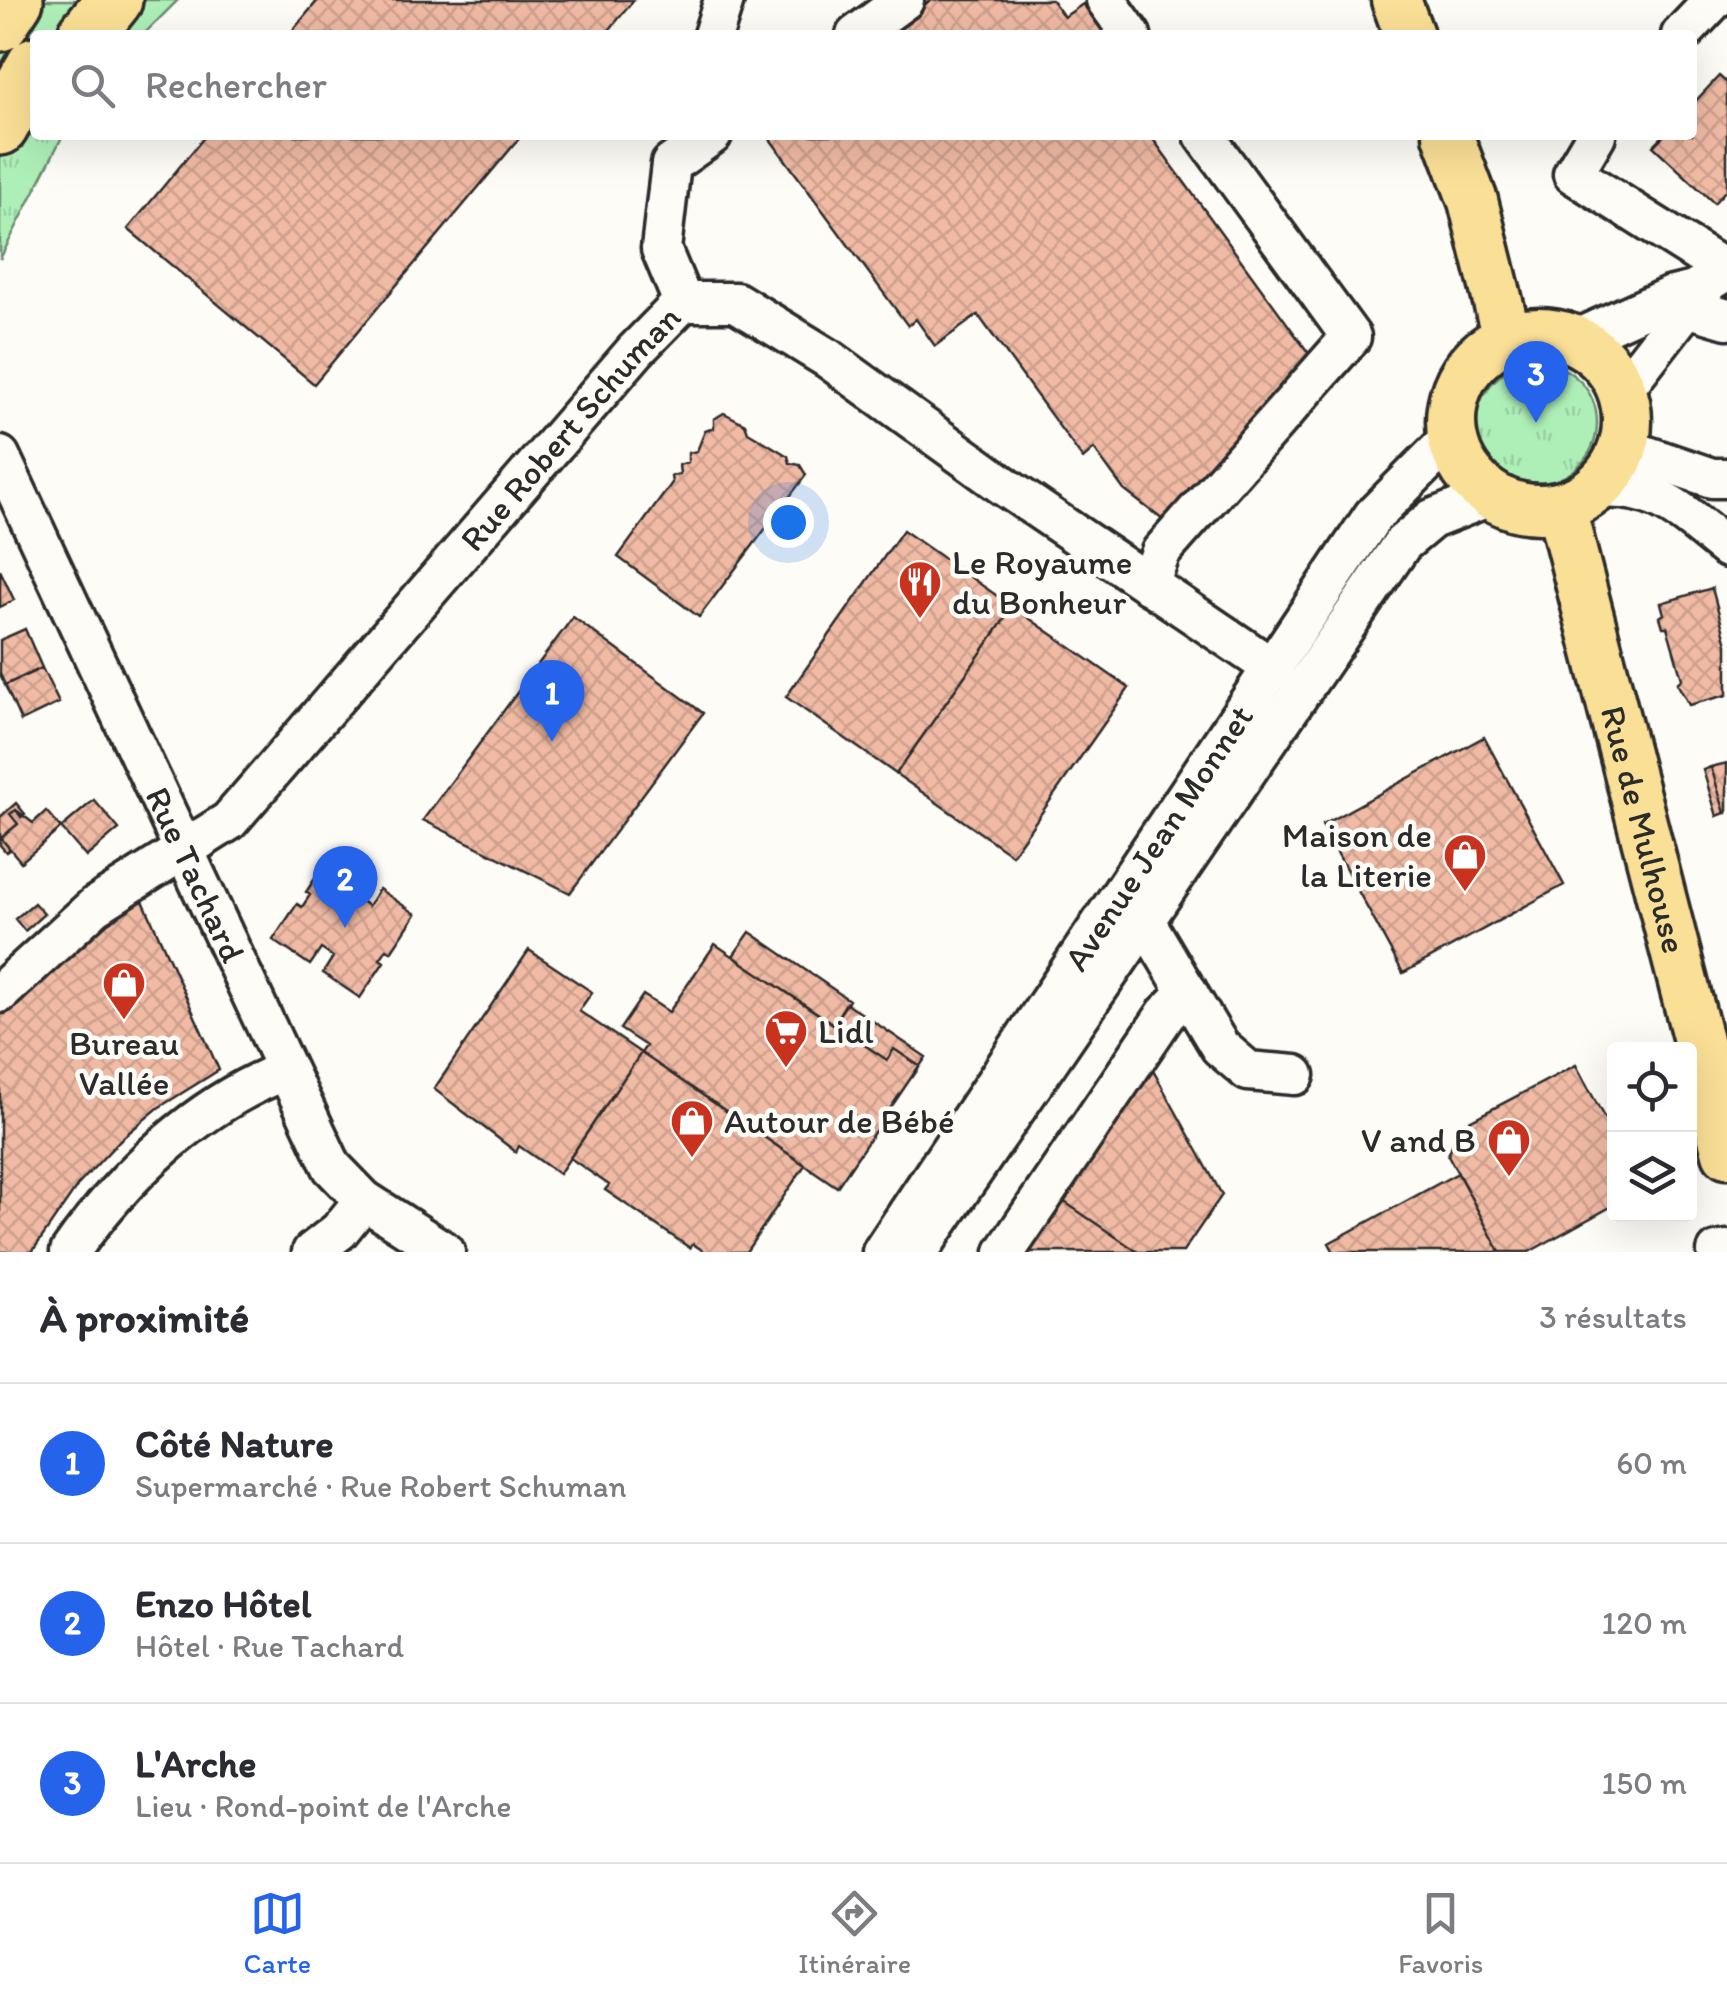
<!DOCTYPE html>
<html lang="fr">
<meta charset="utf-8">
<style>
:root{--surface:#fff;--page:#f7f7f7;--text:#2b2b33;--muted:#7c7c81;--line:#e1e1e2;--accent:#2563eb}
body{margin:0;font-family:Itim,sans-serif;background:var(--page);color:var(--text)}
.controls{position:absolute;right:30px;bottom:30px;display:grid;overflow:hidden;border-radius:10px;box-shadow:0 10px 40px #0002}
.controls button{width:90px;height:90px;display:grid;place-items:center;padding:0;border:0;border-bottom:2px solid var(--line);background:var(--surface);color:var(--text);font:50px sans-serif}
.you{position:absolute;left:788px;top:522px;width:35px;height:35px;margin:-25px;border:8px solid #fff;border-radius:50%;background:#1a73e8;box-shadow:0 0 0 15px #1a73e833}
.badge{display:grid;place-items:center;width:65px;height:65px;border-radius:50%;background:var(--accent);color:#fff;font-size:32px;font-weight:700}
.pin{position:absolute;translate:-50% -82px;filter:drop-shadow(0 2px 5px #0008)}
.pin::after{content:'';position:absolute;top:52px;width:35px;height:30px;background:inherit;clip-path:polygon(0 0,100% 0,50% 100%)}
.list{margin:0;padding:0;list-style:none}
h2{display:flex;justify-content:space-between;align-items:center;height:130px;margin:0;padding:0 40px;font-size:42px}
h2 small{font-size:32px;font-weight:400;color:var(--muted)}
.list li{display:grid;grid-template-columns:65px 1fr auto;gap:30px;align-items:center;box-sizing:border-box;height:160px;padding:0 40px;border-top:2px solid var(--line)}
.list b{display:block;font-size:38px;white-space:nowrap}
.list p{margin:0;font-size:32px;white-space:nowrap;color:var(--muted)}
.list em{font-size:32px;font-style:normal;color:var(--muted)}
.icon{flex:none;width:55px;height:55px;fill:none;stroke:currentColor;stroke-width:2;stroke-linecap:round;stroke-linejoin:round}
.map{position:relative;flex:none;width:1727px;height:1252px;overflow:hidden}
.search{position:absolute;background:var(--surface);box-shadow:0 10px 40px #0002;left:30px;right:30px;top:30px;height:110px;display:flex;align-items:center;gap:25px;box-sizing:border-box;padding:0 35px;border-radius:10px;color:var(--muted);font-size:38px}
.sheet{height:610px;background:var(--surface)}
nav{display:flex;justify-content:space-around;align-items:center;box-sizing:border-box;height:140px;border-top:2px solid var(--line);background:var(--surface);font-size:28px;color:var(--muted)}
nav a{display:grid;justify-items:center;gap:5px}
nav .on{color:var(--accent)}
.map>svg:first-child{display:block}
.grass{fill:url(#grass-tufts);stroke:#6c8d72;stroke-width:2.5}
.building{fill:url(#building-cross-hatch);stroke:#2b2b2b;stroke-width:2.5}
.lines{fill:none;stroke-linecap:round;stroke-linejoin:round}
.minor-casing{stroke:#2b2b2b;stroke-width:45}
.major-casing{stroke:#2b2b2b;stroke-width:55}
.highway-casing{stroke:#2b2b2b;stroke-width:62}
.minor{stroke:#fdfcf7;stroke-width:38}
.major{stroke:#fadf96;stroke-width:48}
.highway{stroke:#fadf96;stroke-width:55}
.labels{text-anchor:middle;stroke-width:9;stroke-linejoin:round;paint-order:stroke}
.street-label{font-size:35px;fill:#2b2b2b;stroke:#fdfcf7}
.poi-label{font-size:35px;fill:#2b2b2b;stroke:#fdfcf7;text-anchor:start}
</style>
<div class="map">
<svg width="1727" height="1252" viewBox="0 0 1727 1252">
<defs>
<pattern id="grass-tufts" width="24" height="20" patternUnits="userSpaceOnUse" patternTransform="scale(2.5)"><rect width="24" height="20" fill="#aeefb8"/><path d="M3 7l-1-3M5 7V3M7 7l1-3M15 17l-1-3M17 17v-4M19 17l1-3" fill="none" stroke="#96cd9e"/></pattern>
<pattern id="building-cross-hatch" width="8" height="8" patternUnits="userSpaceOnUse" patternTransform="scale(2.5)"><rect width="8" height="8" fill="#f0baa4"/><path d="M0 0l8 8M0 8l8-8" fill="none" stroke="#cea08d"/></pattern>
</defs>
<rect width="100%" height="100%" fill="#fdfcf7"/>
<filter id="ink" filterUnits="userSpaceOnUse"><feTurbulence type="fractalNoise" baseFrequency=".01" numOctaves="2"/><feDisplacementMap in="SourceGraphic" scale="20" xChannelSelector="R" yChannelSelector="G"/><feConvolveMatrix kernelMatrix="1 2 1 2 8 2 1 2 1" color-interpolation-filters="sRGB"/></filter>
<g filter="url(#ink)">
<path class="grass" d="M0 0H178L143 35H35V135H63L0 259Z
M1477 423a60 60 0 1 1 120 0a60 60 0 1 1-120 0Z"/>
<path class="building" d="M318 0H634L605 35H289Z
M931 0H1052L1064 17 1083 4 1106 35H883Z
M1719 76 1727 83V189L1714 203 1653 146 1664 135H1692V105Z
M206 135H522L314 384 128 229Z
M767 135H1150L1310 355 1163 520 1124 490 1094 449 1083 459 978 315 935 346 916 319 908 326Z
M724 413 745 424 748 432 788 456 790 463 800 465 806 475 699 617 618 557 672 483 671 476 680 474 679 465 688 462V453L697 451 705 431 714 428V419Z
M903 530 1013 607 896 774 786 697Z
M0 570 14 600 0 607Z
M1712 588 1727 644V695L1689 705 1677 683 1682 679 1667 627H1663L1660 617 1664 614 1661 603Z
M1013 607 1129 688 1012 855 896 774Z
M573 617 703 713 570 893 423 820Z
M25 629 42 668 5 685 0 674V640Z
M42 668 59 703 21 721 5 685Z
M1484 737 1564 885 1403 973 1322 825Z
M1727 763V813H1725L1711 767Z
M1711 767 1725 813 1717 816 1703 770Z
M94 800 119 829 86 857 61 828Z
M16 803 25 814 21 817 16 810 10 814 18 824 1 838 10 849 6 852 0 845V817Z
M16 810 33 823 46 811 61 828 21 862 1 838 18 824 10 814Z
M330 856 367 881 356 897 368 906 379 889 416 914 391 952 387 949 380 959 384 962 360 998 323 973 333 957 321 949 310 965 273 940 297 904 302 907 310 895 306 892Z
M140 894 219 1070 158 1108 120 1140 78 1185 32 1252H0V1013L44 968Z
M34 903 44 914 25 931 15 919Z
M750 932 849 1000 833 1024 733 956Z
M715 944 887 1060 894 1049 919 1066 837 1187 641 1053 646 1046 620 1029 643 995 669 1012Z
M529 950 592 992 579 1011 641 1053 559 1174 519 1146 516 1152 434 1089Z
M846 1003 926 1057 912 1078 919 1066 894 1049 887 1060 833 1024Z
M641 1053 805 1165 746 1252H705L693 1244 690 1248 605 1190 609 1185 570 1158Z
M1150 1065 1222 1195 1183 1252H1138L1063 1201Z
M1576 1065 1614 1136V1205L1529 1252H1500L1448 1155 1460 1126Z
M1458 1173 1500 1252H1334L1329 1243Z
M1063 1201 1138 1252H1028Z"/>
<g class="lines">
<g class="minor-casing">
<g id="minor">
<path d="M1106 0 1131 35"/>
<path d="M713 35 724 0"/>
<path d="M856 35 904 0"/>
<path d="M1681 35 1714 0"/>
<path d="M1596 135 1573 174 1725 270"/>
<path d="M683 302 661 249 671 164 712 135"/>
<path d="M1687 307 1727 319"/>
<path d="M1574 340 1669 297 1694 291 1727 271"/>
<path d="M1622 391 1687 307 1694 291"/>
<path d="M1624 448 1712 478H1727"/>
<path id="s1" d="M0 456 332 1167 364 1200 445 1252"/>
<path d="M1597 489C1658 484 1682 513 1727 548"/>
<path d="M1149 585 1161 552 1351 337 1204 135"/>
<path d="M1123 911 1151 931 1220 1047 1248 1071 1295 1075"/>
<path id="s2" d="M0 993 95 906 229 821 636 350 683 302H736L829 359 1007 488 1274 669"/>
<path d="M70 1252C123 1176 197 1105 284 1071"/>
<path d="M312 1252 339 1231 364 1200"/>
<path id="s3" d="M882 1252 1373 516 1451 438"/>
<path d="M918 1252 1402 544 1432 519 1490 496"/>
<path d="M1005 1252 1166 1014 1188 992"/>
<path d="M1717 1252 1727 1250"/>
</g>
</g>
<g class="major-casing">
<g id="major">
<path d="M1396 0 1409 35"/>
<path d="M1448 135 1473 201 1507 338"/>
<circle cx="1539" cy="421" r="88"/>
<path id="s4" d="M1561 508 1727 1153"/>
</g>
</g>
<g class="highway-casing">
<path id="highway" d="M0 23 15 0
M86 35 114 0
M0 127 35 65"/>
</g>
<use href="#minor" class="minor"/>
<use href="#major" class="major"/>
<use href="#highway" class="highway"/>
</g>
</g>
<defs>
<g id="restaurant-pin" transform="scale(2.25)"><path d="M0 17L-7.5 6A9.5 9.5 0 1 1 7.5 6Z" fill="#c8321e" stroke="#fdfcf7"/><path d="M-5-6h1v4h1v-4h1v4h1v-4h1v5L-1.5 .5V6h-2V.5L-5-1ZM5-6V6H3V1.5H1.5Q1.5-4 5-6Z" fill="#fff"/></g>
<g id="shop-pin" transform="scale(2.25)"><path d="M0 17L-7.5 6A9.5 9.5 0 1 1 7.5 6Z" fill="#c8321e" stroke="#fdfcf7"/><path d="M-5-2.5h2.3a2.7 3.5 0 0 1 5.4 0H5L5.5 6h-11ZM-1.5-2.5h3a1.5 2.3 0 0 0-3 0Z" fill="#fff"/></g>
<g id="supermarket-pin" transform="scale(2.25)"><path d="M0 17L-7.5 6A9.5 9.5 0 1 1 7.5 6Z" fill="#c8321e" stroke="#fdfcf7"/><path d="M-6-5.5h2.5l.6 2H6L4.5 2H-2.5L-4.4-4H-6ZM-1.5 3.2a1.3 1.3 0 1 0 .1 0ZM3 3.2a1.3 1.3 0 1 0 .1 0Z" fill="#fff"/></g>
</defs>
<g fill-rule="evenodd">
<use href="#restaurant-pin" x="920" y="582"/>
<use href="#shop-pin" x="1465" y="855"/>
<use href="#shop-pin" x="124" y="983"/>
<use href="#supermarket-pin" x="786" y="1031"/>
<use href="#shop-pin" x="692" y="1121"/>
<use href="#shop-pin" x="1509" y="1140"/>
</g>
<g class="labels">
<g class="street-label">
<text dy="12" stroke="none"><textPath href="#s2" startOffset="808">Rue Robert Schuman</textPath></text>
<text dy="12" stroke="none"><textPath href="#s4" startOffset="332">Rue de Mulhouse</textPath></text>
<text dy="12" stroke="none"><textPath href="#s3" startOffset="498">Avenue Jean Monnet</textPath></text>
<text dy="12" stroke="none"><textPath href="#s1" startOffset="462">Rue Tachard</textPath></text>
</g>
<g class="poi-label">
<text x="952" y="574">Le Royaume<tspan x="952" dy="40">du Bonheur</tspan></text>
<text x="1432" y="847" text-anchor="end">Maison de<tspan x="1432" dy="40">la Literie</tspan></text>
<text x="818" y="1043">Lidl</text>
<text x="124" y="1055" text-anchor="middle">Bureau<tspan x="124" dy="40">Vallée</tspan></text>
<text x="724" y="1133">Autour de Bébé</text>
<text x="1476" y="1152" text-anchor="end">V and B</text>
</g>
</g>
</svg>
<div class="controls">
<button><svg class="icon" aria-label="locate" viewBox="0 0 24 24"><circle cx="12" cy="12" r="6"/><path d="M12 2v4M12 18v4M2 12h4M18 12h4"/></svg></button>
<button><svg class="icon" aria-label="layers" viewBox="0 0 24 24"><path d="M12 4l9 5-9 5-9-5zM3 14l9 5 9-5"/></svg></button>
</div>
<div class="you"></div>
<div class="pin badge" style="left:552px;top:742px">1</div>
<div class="pin badge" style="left:345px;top:928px">2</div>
<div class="pin badge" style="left:1536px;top:423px">3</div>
<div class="search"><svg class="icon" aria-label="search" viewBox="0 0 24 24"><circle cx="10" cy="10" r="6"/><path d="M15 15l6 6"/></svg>Rechercher</div>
</div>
<section class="sheet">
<h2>À proximité<small>3 résultats</small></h2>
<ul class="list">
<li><span class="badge">1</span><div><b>Côté Nature</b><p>Supermarché · Rue Robert Schuman</p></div><em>60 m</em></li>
<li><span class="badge">2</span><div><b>Enzo Hôtel</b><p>Hôtel · Rue Tachard</p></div><em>120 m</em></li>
<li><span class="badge">3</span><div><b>L'Arche</b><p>Lieu · Rond-point de l'Arche</p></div><em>150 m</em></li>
</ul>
</section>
<nav>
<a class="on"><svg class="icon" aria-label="map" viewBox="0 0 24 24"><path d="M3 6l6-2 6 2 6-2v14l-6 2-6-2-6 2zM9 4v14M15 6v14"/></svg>Carte</a>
<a><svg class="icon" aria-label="directions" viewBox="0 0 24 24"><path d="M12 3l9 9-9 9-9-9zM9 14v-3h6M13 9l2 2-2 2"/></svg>Itinéraire</a>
<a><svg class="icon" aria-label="saved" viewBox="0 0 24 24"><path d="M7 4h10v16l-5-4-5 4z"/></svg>Favoris</a>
</nav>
